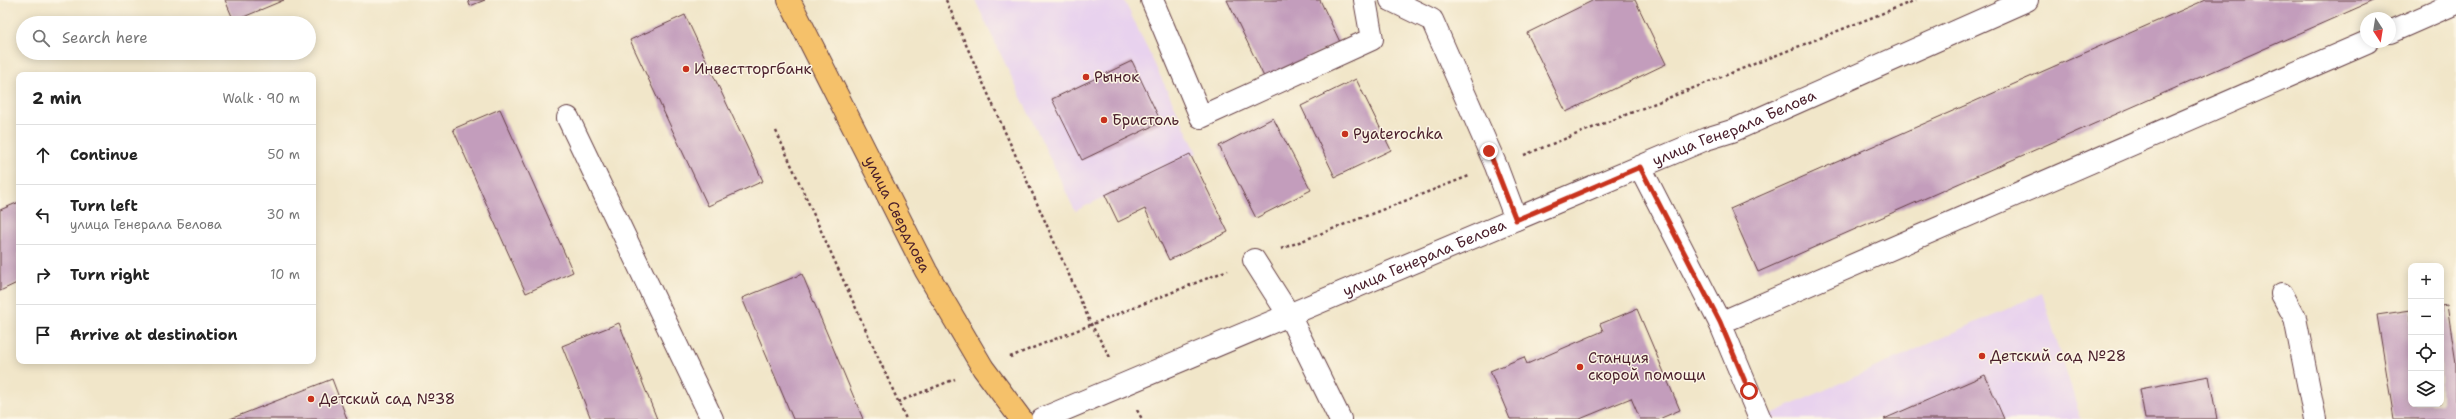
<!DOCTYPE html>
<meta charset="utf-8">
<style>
:root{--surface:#fff;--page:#f2f2f2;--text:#222;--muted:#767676;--line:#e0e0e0}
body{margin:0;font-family:"Shantell Sans",sans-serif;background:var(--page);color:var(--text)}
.controls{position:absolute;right:12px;bottom:12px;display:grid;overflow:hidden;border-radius:8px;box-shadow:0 2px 10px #0003}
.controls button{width:36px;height:36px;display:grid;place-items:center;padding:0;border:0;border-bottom:1px solid var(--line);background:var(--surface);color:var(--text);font:20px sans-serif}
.compass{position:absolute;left:2360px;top:12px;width:36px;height:36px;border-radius:50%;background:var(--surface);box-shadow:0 2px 10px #0003;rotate:168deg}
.stop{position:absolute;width:12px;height:12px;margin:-9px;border:3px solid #c8321e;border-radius:50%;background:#fff}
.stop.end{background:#c8321e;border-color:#fff;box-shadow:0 1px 4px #0008}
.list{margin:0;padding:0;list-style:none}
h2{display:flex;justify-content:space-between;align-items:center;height:52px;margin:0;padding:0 16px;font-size:17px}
h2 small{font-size:13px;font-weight:400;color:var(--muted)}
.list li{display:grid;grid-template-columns:26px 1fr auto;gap:12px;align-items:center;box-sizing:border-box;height:60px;padding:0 16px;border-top:1px solid var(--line)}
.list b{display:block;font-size:15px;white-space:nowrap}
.list p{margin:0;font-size:13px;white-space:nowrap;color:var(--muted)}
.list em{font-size:13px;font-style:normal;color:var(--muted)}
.icon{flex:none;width:22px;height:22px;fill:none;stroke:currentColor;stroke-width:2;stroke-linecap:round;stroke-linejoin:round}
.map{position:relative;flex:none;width:2456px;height:419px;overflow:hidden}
.search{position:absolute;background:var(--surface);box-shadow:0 2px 10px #0003;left:16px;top:16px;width:300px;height:44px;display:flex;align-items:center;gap:10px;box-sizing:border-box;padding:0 14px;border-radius:22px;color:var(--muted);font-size:15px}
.panel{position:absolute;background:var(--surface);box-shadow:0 2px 10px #0003;left:16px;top:72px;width:300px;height:292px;border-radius:8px}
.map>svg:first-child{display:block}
.built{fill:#e8d2ee}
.building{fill:#c39dbc}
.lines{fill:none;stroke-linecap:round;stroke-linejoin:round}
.minor-casing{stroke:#633d43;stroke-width:24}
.major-casing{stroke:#633d43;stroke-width:24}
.path{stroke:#633d43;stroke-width:2.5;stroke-dasharray:3 3;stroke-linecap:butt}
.minor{stroke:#fff;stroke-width:22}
.major{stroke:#f5c16b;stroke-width:22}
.route{stroke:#c8321e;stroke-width:5}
.poi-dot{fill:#c8321e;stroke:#fcf5e5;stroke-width:1.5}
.labels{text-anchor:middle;stroke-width:3;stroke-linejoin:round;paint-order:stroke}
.poi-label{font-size:15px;fill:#4a1f2b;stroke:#fcf5e5;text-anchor:start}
.street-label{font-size:15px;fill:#4a1f2b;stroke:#fcf5e5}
</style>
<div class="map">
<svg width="2456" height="419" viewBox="0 0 2456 419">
<rect width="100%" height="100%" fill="#fcf5e5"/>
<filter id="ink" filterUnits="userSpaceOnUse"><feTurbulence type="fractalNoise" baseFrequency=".025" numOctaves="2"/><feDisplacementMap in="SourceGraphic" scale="8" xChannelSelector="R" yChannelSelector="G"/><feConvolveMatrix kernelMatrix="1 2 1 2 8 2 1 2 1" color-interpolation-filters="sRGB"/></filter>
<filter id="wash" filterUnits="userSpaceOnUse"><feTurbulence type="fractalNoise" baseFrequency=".012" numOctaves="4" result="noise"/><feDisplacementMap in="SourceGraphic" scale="16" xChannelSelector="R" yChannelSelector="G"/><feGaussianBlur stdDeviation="0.9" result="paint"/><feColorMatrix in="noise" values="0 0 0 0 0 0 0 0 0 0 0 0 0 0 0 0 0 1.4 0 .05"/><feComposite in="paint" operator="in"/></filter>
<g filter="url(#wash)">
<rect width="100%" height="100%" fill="#f1e6c9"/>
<path class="built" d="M975 0H1124L1197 153 1075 211Z
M2042 293 2081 419H1760Z"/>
<g id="blocks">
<path class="building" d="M225 0H284L234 21Z
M468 0H485L470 6Z
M1227 0H1320L1340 42 1265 79Z
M1594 0H1635L1666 64 1566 112 1527 33Z
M2205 0H2375L1758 272 1730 209Z
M685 15 763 181 708 206 630 40Z
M1132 61 1161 122 1082 160 1052 99Z
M1356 79 1391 150 1335 177 1301 106Z
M500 109 573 272 526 293 453 129Z
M1273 118 1311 190 1256 218 1219 146Z
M1190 154 1228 232 1169 260 1145 209 1118 222 1105 195Z
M19 202V282L0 291V210Z
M802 274 863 419H793L742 298Z
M2447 305 2456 363V419H2394L2377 315 2411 310V404H2441V306Z
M1637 309 1680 410 1659 419H1640L1631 398 1580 419H1510L1490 371 1524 357 1527 364 1603 331 1600 324Z
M619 323 657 419H591L562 346Z
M1985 375 2004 419H1884Z
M2209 376 2217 419H2145L2140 389Z
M332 379 347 419H230Z"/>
</g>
</g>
<g filter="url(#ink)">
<use href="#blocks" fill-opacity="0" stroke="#633d43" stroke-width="1"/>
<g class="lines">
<g class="minor-casing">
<g id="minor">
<path d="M1152 0 1201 117 1372 39 1365 0"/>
<path d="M1391 0 1432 20 1496 166 1516 219"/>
<path d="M2390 32 2456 3"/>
<path d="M568 118 712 419"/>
<path d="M1640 167 1720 323 2367 42"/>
<path d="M1254 260 1289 315 1340 419"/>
<path d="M2282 294 2295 318 2315 419"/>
<path d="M1720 323 1760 419"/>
<path id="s1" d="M1042 419 1706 139 1732 131 2027 0"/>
</g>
</g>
<g class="major-casing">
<g id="major">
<path id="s2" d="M789 0 926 271 983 368 1021 419"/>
</g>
</g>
<path class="path" d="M946 0 1091 324 1111 359
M776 131 906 419
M1524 155 1916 0
M1281 249 1469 176
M1010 357 1228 270
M898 402 955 379
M1137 410 1142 419"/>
<use href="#minor" class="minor"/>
<use href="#major" class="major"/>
</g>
</g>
<g class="lines" filter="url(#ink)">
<path class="route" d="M1489 151 1516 220 1640 167 1720 322 1749 391"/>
</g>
<g class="poi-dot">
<circle cx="686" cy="69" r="4"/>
<circle cx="1086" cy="77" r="4"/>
<circle cx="1104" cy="120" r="4"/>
<circle cx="1345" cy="134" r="4"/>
<circle cx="1982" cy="356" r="4"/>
<circle cx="1580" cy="367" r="4"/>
<circle cx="311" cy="399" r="4"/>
</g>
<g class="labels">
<g class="poi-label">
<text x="694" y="74">Инвестторгбанк</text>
<text x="1094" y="82">Рынок</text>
<text x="1112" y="125">Бристоль</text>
<text x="1353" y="139">Pyaterochka</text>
<text x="1990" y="361">Детский сад №28</text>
<text x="1588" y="363">Станция<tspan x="1588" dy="17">скорой помощи</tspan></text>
<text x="319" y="404">Детский сад №38</text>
</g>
<g class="street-label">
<text dy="5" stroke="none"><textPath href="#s1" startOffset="751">улица Генерала Белова</textPath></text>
<text dy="5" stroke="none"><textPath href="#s2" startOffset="240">улица Свердлова</textPath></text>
<text dy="5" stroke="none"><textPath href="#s1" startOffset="415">улица Генерала Белова</textPath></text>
</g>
</g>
</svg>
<div class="controls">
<button>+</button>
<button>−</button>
<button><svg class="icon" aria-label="locate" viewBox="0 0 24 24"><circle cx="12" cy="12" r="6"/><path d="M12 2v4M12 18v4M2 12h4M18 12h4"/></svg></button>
<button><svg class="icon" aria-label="layers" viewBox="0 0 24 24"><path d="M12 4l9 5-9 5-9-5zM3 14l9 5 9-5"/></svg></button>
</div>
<svg class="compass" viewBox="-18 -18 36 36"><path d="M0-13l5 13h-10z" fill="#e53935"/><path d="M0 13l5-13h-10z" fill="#767676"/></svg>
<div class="stop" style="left:1749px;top:391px"></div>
<div class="stop end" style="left:1489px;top:151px"></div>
<div class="search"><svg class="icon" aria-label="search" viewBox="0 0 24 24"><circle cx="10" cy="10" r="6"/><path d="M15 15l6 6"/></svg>Search here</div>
<section class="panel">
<h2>2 min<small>Walk · 90 m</small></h2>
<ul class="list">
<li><svg class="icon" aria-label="ahead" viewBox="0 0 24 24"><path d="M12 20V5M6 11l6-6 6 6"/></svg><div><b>Continue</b></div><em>50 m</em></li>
<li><svg class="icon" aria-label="left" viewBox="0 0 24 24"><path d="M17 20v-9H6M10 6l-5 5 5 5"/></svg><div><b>Turn left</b><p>улица Генерала Белова</p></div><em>30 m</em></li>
<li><svg class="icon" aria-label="right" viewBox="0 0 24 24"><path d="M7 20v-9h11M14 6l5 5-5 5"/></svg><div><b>Turn right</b></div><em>10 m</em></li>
<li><svg class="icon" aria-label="arrive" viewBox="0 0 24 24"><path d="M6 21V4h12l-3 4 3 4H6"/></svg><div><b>Arrive at destination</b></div></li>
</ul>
</section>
</div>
